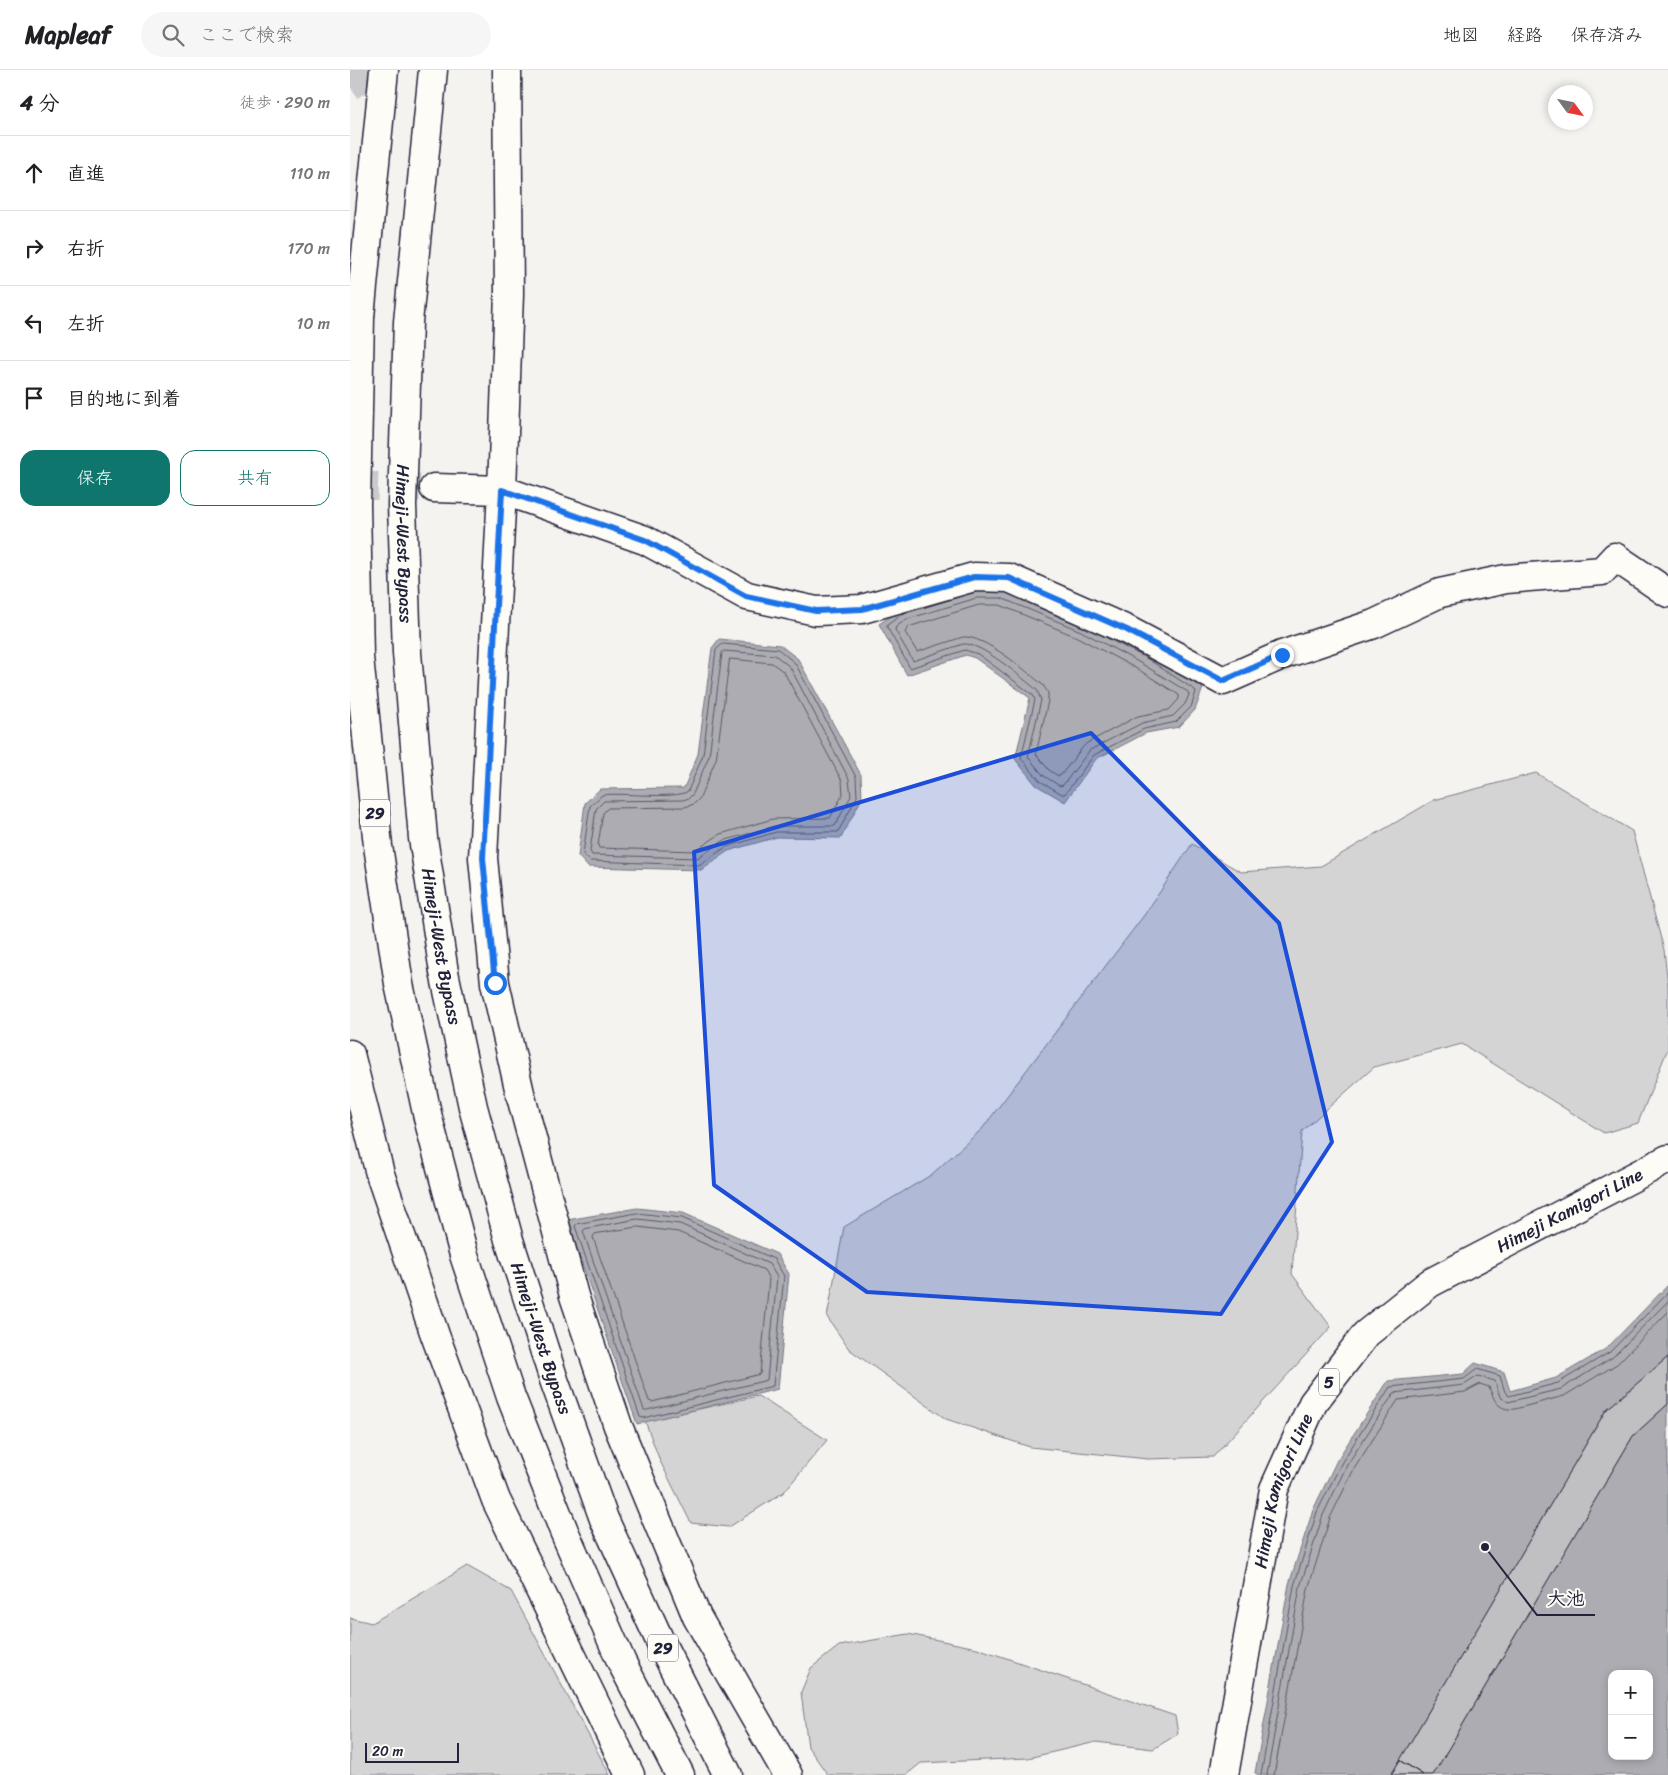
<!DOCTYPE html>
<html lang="ja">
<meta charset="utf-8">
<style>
:root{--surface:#fff;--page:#f6f6f6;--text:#202124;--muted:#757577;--line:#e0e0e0;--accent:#0f766e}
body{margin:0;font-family:Sriracha,"Klee One",sans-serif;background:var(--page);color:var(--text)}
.controls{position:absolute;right:15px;bottom:15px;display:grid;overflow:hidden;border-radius:10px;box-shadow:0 2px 8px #0003}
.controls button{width:45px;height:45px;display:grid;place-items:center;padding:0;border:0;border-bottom:1px solid var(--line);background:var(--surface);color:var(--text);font:25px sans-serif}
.compass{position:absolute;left:1198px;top:15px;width:45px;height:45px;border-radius:50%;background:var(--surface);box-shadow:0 2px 8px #0003;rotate:123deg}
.scale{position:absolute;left:15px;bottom:12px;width:94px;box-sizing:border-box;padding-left:5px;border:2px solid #22223b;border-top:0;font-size:14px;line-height:18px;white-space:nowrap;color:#22223b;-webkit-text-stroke:4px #fdfcf7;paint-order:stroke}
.stop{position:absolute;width:15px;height:15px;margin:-11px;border:4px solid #1a73e8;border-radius:50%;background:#fff}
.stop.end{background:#1a73e8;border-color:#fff;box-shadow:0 1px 5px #0008}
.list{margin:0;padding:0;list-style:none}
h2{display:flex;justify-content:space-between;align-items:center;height:65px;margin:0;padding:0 20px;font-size:21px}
h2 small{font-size:16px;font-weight:400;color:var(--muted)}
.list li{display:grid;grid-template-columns:32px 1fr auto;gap:15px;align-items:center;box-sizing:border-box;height:75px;padding:0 20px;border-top:1px solid var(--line)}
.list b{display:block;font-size:19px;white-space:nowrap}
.list em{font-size:16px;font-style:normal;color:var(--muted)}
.actions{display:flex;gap:10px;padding:15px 20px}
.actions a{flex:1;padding:11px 0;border:1px solid var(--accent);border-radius:15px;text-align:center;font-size:18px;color:var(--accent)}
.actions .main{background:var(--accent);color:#fff}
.icon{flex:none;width:28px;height:28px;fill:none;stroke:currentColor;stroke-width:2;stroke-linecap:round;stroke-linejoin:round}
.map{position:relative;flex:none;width:1318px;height:1705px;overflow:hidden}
header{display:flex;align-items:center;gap:30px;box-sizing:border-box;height:70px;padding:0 25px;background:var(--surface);border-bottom:1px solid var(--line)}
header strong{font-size:24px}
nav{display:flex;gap:28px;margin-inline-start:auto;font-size:18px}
.search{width:350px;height:45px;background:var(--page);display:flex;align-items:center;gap:12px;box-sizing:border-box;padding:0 18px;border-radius:28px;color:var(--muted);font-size:19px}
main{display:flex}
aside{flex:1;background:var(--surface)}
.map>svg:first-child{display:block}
.green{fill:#d5d4d5;stroke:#7c7b88}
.water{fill:#acacb2;stroke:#757582;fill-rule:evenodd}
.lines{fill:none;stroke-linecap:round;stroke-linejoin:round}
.shore{stroke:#59596b;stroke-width:1}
.building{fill:#c0bfc2;stroke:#22223b}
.street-tunnel{stroke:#cac9cb;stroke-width:28;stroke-dasharray:28 14;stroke-linecap:butt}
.street-casing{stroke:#22223b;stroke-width:31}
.primary-casing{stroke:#22223b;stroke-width:31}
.highway-casing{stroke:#22223b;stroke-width:31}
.street{stroke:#fdfcf7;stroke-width:28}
.primary{stroke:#fdfcf7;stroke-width:28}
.highway{stroke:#fdfcf7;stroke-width:28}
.route{stroke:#1a73e8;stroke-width:6}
.marked{fill:#1d4ed8;fill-opacity:0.2;stroke:#1d4ed8;stroke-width:4;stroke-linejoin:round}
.labels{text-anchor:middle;stroke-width:4;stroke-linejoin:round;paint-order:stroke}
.shield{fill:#fdfcf7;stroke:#646373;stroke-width:1}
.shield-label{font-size:16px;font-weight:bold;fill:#22223b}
.street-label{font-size:18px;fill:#22223b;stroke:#fdfcf7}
.leader{fill:none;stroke:#22223b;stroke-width:2}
.callout-dot{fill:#22223b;stroke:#fdfcf7;stroke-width:2}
.callout-label{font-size:19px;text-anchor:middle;font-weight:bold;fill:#22223b;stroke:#fdfcf7;stroke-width:4;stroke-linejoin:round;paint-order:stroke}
</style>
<header>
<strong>Mapleaf</strong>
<div class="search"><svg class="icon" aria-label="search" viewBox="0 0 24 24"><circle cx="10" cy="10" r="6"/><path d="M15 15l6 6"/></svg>ここで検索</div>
<nav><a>地図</a><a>経路</a><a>保存済み</a></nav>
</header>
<main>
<aside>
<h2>4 分<small>徒歩 · 290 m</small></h2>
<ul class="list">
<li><svg class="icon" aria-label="ahead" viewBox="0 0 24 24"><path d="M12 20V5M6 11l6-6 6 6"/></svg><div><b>直進</b></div><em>110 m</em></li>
<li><svg class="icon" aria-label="right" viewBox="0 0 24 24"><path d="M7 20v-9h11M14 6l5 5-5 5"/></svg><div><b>右折</b></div><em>170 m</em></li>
<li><svg class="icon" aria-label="left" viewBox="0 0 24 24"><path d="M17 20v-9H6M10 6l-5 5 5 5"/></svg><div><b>左折</b></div><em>10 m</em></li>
<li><svg class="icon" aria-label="arrive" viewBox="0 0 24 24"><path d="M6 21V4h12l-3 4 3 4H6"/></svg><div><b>目的地に到着</b></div></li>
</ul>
<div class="actions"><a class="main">保存</a><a>共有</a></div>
</aside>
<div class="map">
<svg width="1318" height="1705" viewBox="0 0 1318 1705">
<rect width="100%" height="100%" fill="#f4f3ef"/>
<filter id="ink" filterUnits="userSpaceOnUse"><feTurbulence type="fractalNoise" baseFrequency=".02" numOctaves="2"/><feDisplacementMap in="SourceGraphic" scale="10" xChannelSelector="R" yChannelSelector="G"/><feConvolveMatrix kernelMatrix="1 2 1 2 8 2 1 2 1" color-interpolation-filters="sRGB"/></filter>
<g filter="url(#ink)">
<path class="green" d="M1186 703 1282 761 1314 880 1318 916V978L1288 1053 1254 1063 1112 974 1024 997 952 1061 942 1204 981 1257 863 1387 798 1389 680 1377 596 1349 499 1279 477 1247 494 1157 581 1105 632 1059 795 844 842 774 891 802 971 796 1084 730Z
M408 1326 477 1370 434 1422 379 1457 341 1453 310 1391 295 1351Z
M117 1496 161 1521 260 1705H0V1548L22 1553Z
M558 1564 627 1578 825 1646 828 1664 803 1679 746 1672 678 1688 571 1693 556 1705H478L458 1677 451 1622 461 1598 489 1576Z"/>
<path class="water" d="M626 516H653L798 584 853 618 845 640 829 657 796 663 746 689 715 732 686 715 665 689 680 628 625 588 616 585 557 605 529 554 550 540Z
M369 569 430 575 448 589 511 705 512 728 491 768 427 767 378 781 351 800 238 797 228 786 235 733 250 719 334 718 348 684 362 578Z
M287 1138 333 1143 427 1184 439 1204 428 1319 287 1354 217 1150Z
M1318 1215V1705H909L905 1703 939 1514 963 1440 987 1390 1038 1311 1113 1304 1125 1293 1154 1302 1160 1321 1206 1308 1257 1278ZM1262 1604H1299V1686H1262Z"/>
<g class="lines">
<path class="shore" d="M609 527 553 544 537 555V557L560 598 615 580 628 584 683 625 685 630 671 688 690 711 712 724H715L744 685 794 659 826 652 841 637 846 622 845 620 796 588 757 568
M627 528H651L731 561 792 594 838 622 839 625 835 634 823 646 792 653 740 680 713 715 710 716 694 706 678 687 691 630 687 620C672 608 631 572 613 574L563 591 545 560 546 557 555 550Z
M629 535H650L727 567 789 600 829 625V629L819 640 788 646 737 673 732 678 711 705 708 706 699 700 686 684 698 631V623L693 615C676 601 634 565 613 567L567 582 555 562 559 557Z
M373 574 428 579 445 593 506 707 507 727 488 762H426L376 777 349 795 240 791 233 784 240 736 252 725C269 722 327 730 338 721L353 685 366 580Z
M374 581 425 585 440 597 499 709 501 726 485 756H425L373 771 347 788 242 785 240 781 246 739 254 731 333 730 339 728 343 724 359 686 372 583Z
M380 589 422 593 434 602 492 711 493 724 480 748 423 749 370 764 345 781 249 778 248 775 253 743 258 738 335 737 344 734 350 728 366 689Z
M287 1143 332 1148 424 1189 434 1206 423 1316 293 1348 290 1347 225 1156 227 1154Z
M288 1149 330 1154 419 1194 427 1207 417 1310 297 1340H294L233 1161 235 1159Z
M288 1157 328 1162 414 1200 419 1209 410 1304 302 1332 299 1331 243 1167 245 1164Z
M911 1705 944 1516 967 1442 992 1392 1040 1317 1114 1309 1127 1299 1150 1306 1155 1322 1159 1326 1208 1313 1260 1282 1318 1222
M917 1705 950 1517 973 1445 997 1395 1044 1323 1114 1315 1128 1306 1145 1311 1150 1327 1158 1332 1211 1319 1263 1287 1318 1231
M924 1705 958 1519 980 1448 1004 1399 1048 1330 1115 1322 1130 1314 1139 1317C1144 1330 1148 1341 1165 1339L1214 1326 1267 1294 1318 1242"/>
</g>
<path class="building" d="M1318 1287V1334L1283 1366 1083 1705H1073L1050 1690 1256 1340Z
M1050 1690 1073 1705H1041Z"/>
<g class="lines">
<path class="street-tunnel" d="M0 16 26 0
M0 415 84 418"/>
<g class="street-casing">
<path id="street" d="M157 0 159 224 152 420 133 788 145 913 170 1023 224 1226 268 1356 347 1547 438 1705
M84 418 152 420 295 470 397 526 466 541 512 539 624 507 659 508 777 560 873 611 932 585 1024 554 1090 523 1156 509 1252 501 1265 487 1318 523
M0 984 30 1104 85 1265 146 1430 280 1705"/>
</g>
<g class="primary-casing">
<g id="primary">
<path id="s1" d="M874 1705 924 1419 963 1333 1016 1264 1080 1213 1318 1089"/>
</g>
</g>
<g class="highway-casing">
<g id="highway">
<path d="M34 0 10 247 6 434 9 587 28 776 49 914 78 1048 114 1185 161 1327 214 1461 272 1593 330 1705"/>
<path id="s2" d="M83 0 58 252 52 435 57 583 73 768 94 902 123 1037 159 1170 204 1310 254 1449 310 1571 378 1705"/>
</g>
</g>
<use href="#street" class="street"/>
<use href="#primary" class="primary"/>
<use href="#highway" class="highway"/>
</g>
</g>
<g class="lines" filter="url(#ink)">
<path class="route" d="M145 913 133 788 152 420 295 470 396 526 466 541 512 539 624 507 659 508 777 560 873 611 932 585"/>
</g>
<path class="marked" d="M741 663 929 853 982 1072 871 1244 517 1222 364 1115 344 782Z"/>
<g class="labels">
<g class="shield">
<rect x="10" y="729.5" width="30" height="27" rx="4"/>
<rect x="969" y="1298.5" width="20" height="27" rx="4"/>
<rect x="298" y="1564.5" width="30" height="27" rx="4"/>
</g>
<g class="shield-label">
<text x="25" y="749">29</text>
<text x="979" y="1318">5</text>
<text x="313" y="1584">29</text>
</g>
<g class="street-label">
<text dy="6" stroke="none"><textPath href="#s2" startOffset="475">Himeji-West Bypass</textPath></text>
<text dy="6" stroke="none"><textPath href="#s2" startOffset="880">Himeji-West Bypass</textPath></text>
<text dy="6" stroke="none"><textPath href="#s1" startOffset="711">Himeji Kamigori Line</textPath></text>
<text dy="6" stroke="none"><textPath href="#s2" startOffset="1285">Himeji-West Bypass</textPath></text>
<text dy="6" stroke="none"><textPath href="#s1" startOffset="291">Himeji Kamigori Line</textPath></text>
</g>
</g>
<path class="leader" d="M1135 1477L1187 1545H1245"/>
<circle class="callout-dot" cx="1135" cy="1477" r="5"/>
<g class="callout-label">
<text x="1216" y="1535">大池</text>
</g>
</svg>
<div class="controls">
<button>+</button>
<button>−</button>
</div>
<svg class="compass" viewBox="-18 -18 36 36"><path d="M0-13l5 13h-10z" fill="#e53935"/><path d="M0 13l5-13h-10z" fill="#757577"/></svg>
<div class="scale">20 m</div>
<div class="stop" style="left:145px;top:913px"></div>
<div class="stop end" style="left:932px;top:585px"></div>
</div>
</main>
